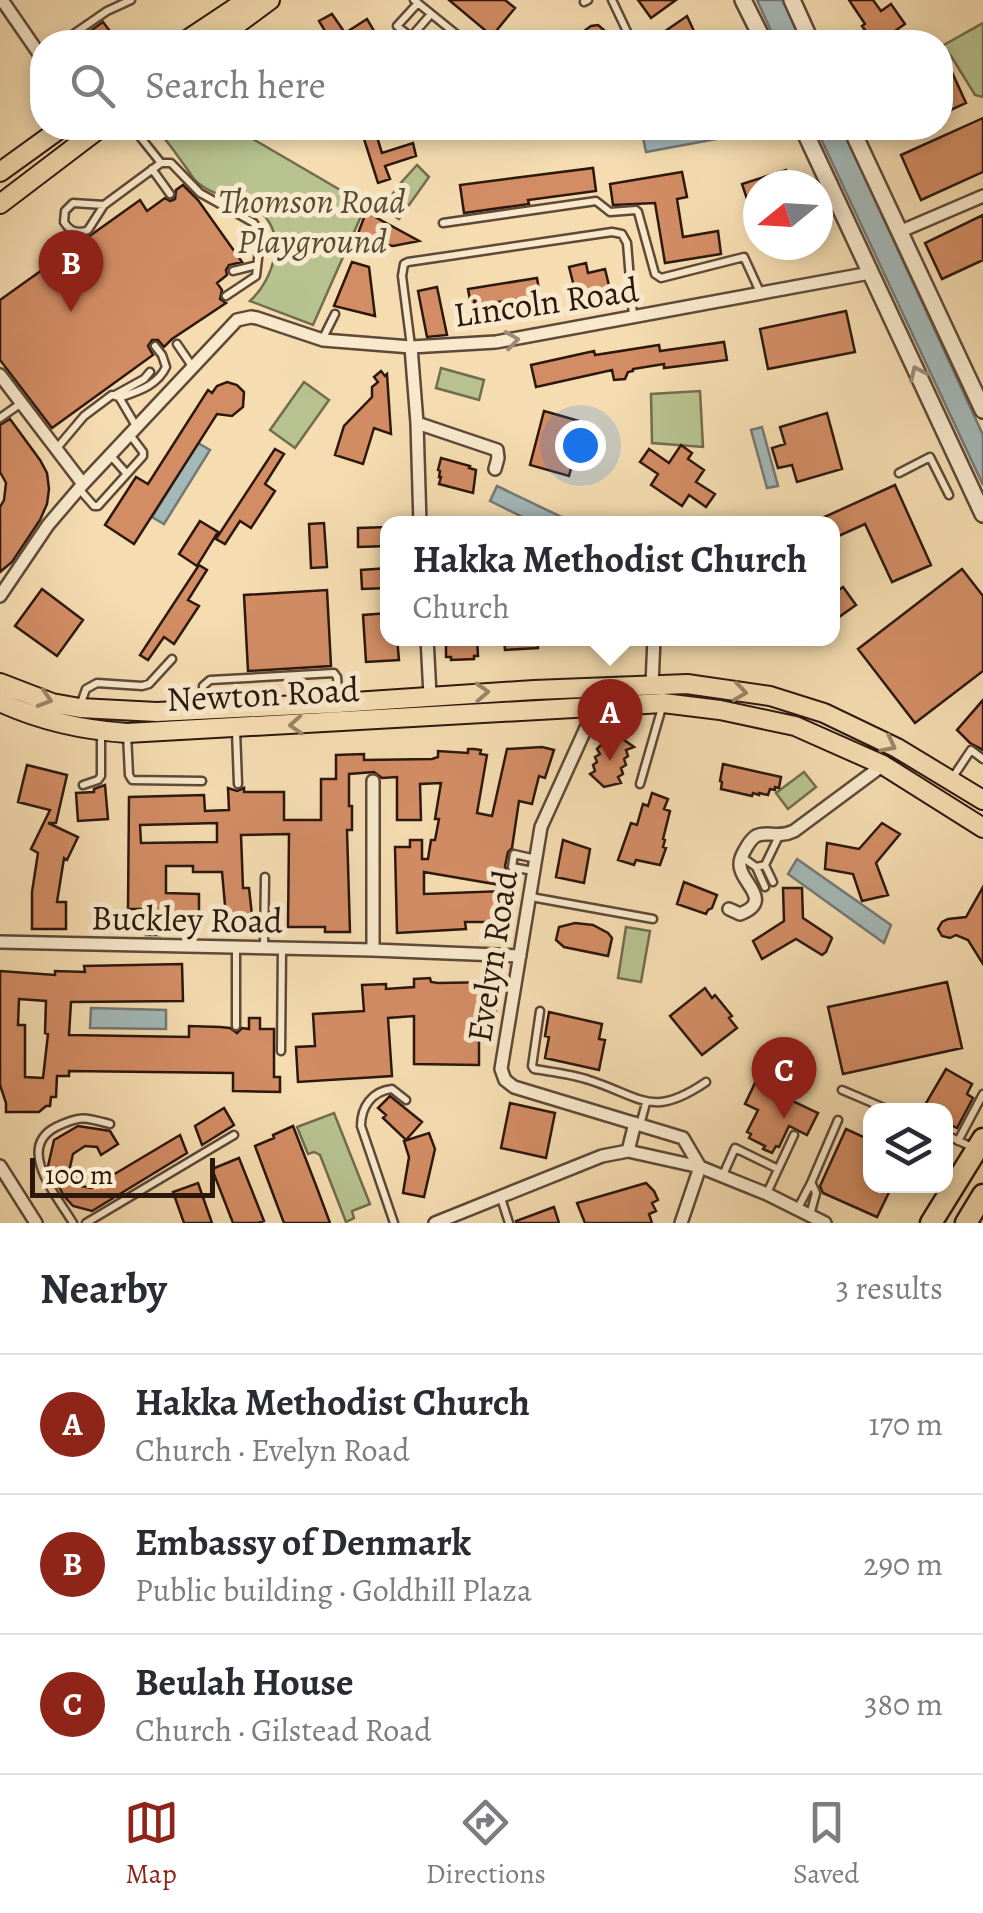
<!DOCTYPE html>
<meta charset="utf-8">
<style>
:root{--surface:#fff;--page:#f2f2f3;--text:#2b2b33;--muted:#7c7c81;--line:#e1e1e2;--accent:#8f2418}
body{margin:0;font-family:Alegreya,serif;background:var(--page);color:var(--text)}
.controls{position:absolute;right:30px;bottom:30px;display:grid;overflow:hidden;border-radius:20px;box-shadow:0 5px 15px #0003}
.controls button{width:90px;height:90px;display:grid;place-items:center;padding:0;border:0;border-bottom:2px solid var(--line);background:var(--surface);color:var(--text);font:50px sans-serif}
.compass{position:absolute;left:743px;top:170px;width:90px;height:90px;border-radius:50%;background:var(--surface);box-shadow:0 5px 15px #0003;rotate:252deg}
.scale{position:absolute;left:30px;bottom:25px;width:185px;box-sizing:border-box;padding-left:10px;border:5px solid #2c170e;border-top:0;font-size:28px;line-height:35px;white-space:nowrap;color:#2c170e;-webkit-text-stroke:8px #f8e9cc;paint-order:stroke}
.you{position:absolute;left:580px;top:445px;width:35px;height:35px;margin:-25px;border:8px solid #fff;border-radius:50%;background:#1a73e8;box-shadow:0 0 0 15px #1a73e833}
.badge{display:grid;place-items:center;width:65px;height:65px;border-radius:50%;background:var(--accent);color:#fff;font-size:32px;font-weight:700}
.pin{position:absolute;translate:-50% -82px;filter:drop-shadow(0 2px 5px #0008)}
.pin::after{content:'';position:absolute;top:52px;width:35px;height:30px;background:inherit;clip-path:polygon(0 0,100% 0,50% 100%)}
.popup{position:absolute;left:380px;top:516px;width:460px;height:130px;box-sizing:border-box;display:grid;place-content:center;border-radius:20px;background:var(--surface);filter:drop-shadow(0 2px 8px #0005);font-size:32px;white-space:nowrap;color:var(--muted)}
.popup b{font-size:38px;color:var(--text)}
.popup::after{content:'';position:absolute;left:50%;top:100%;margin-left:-20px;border:20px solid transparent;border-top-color:var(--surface)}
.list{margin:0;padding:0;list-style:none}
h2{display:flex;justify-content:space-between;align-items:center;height:130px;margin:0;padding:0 40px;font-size:42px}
h2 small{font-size:32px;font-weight:400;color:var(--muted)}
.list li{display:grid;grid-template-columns:65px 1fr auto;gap:30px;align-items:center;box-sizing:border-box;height:140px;padding:0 40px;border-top:2px solid var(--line)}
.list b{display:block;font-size:38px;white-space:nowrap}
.list p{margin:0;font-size:32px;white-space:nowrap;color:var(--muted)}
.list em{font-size:32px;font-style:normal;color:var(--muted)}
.icon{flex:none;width:55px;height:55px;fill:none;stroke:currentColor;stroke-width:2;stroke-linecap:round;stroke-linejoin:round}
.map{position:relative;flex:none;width:983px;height:1223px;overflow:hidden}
.search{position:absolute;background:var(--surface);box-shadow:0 5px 15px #0003;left:30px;right:30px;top:30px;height:110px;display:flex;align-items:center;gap:25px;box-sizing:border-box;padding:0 35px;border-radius:40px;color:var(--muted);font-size:38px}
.sheet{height:550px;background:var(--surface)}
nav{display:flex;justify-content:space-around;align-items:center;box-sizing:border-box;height:140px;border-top:2px solid var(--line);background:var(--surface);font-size:28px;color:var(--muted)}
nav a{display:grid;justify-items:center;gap:5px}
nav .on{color:var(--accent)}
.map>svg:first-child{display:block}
.green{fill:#b7c28f;stroke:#726c4e;stroke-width:2.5}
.water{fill:#a3b8b8;stroke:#737874;stroke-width:2.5}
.building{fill:#d38d65;stroke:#2c170e;stroke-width:2.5;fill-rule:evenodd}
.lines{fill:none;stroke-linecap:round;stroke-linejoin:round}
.service-casing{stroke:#5e4837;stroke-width:11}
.minor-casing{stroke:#5e4837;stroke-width:16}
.tertiary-casing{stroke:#5e4837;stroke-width:20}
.primary-casing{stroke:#2c170e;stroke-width:22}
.trunk-casing{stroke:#2c170e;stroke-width:25}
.service{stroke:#f8e9cc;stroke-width:6}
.minor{stroke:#f8e9cc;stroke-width:11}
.tertiary{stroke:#f8e9cc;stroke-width:15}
.primary{stroke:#f5ddb1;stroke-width:18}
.trunk{stroke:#f5ddb1;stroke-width:20}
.oneway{stroke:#9c8a76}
.oneway2{stroke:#9b8468}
.labels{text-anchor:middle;stroke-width:10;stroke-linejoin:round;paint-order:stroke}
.park-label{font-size:35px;font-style:italic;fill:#564a35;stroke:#f8e9cc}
.street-label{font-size:35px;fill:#2c170e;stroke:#f8e9cc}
</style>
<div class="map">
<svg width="983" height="1223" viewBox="0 0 983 1223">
<rect width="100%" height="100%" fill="#f5ddb1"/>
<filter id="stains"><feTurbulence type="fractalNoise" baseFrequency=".002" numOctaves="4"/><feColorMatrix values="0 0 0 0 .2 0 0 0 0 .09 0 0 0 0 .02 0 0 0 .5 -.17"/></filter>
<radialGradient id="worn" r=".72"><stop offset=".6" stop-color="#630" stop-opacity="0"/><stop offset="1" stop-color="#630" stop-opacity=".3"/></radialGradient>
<path class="green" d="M983 23V97L975 95 951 56 942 46Z
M156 128H234L366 205 313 325 250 301C273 280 289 234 258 210 240 196 213 199 194 179 193 178 186 167 185 166 176 153 166 140 156 128Z
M417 165 429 177 399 219 383 209 398 186Z
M441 368 484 380 479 400 436 388Z
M304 382 329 400 295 448 270 430Z
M700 391 703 447 652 443 651 394Z
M804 772 816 787 788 809 776 793Z
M626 927 650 931 641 982 618 978Z
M334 1113 370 1204 352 1211 354 1218 346 1222 320 1155 314 1152 308 1154 297 1127Z"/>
<path class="water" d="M757 0H783L803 42H776Z
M641 128H737L738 135 646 152Z
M816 128H842L983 435V485Z
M762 427 778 486 767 488 751 430Z
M198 443 210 450 164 524 152 517Z
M497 486 574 523H535L490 501Z
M797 859 891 925 884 943 788 874Z
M91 1008 166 1010V1029L90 1028Z"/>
<path class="building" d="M449 0H505L515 8 492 36Z
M638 0H676L651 18Z
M849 0H873L881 11 891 4 905 24 879 42H874L862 26 865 24Z
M332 14 345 33 367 19 377 36 365 42H329L331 41 319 21Z
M687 16 699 42H665L661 34Z
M103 22 118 42H75Z
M598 25 605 31 602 42H569L591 26Z
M951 70 966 103 940 115V75Z
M983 118V172L921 200 901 155Z
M376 134 382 153 413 143 416 156 385 166 390 179 378 183 364 139Z
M593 168 596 191 528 200 529 204 464 213 460 185Z
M786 170 791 185H758V202L749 205 742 184Z
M682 172 687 197 677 199 683 237 718 231 721 254 665 263 655 203 613 205 610 184Z
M183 185 198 200 242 262 229 265 226 270 227 275 217 283 222 290 220 299 226 303 172 339 164 347 158 340H152L148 346 153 355 52 428 0 360V300L140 200 147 211 165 198 170 201 175 199 176 190Z
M366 212 419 241 393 246 356 239Z
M983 215V260L942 279 925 243Z
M352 262 369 267 375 316 334 306Z
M586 263 588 273 605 269 612 298 579 306 569 267Z
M537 278 540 296 471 306 468 289Z
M437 287 447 335 427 337 418 291Z
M846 311 855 352 768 369 760 329Z
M724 342 727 360 664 368V364L633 369V371L628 372 625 379 614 380 612 370 536 387 531 365 594 351 595 355 659 345 660 351Z
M381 371 385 376 387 374 391 434 374 428 363 464 335 455 344 426 372 397V387L378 382 374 377Z
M227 382 237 385 244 392 243 407 232 416 217 414 134 544 105 525 136 477 148 484 208 390 212 393 217 386Z
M544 411 583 422 569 476 530 465Z
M827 413 842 469 797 482 792 465 778 468 772 448 785 444 780 427Z
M10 419 40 460 47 473 49 489 47 504 40 520 12 562 0 572V507L4 500 6 483 0 472V425Z
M681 445 692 453 688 459 704 470 696 482 715 494 706 507 689 495 682 506 651 485 658 474 640 462 649 449 669 463Z
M275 449 284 454 265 484 275 491 251 528 240 521 225 544 216 539Z
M441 458 470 466 469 468 476 470 473 493 439 484 441 477H439L440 471 438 470Z
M895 485 931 565 892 582 865 524 832 539V524H809Z
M200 521 218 532 197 566 179 554Z
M324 523 327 567 311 568 309 524Z
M388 527V546L358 547V528Z
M199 565 207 570 188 600 199 606 174 644 164 637 148 660 140 655Z
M388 568V588L362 589 361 570Z
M962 569 983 596V671L915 723 858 649Z
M843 587 856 605 832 622V595Z
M42 589 83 620 57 656 15 626Z
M327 590 331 666 248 671 244 595Z
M388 613V638H397L399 660 366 662 363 615Z
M446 638H477L478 656H474V659L451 660V657H446Z
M504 638H538V648L505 650Z
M983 700V750L970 743 957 730Z
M617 735 634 747 626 750 628 756 624 759 626 765 621 768 623 774 618 777 621 783 604 787 590 774 595 771 593 765 597 762 595 757 600 754 597 749 602 744 599 740Z
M542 747 554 750 545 778 539 776 532 804 519 801 512 848 508 852 505 866 508 873 506 886 424 872V894L505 891 506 913H497V922H465L466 929 397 933 395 847H410V840H422V859H428L431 840H435L439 819H435L441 783 420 784 421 820H397V777L382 778 374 772 349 774V806H352V830H347L350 932H325V927H288L289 834 241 835 243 888H249L253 924 227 927 222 872H193V866H166V893L199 894V925L160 926V935H146L147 909H128L129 797 204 795 205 811 229 810 228 788 237 791 244 788V792H284V820H321V779H336V755L364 754V760L432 759 438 757V751L468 753V749H474L481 750 480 754 487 755 477 813 492 816 507 749ZM217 823V842L141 843 140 825Z
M723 764 781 777 779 788 775 787V790L770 789 768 795 759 793V795L753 793 752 796 721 789 722 782 720 781Z
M27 765 67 775 56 823H48L78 837 67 860 64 858 57 902H66V929H32V892L38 853 31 849 50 810 18 802Z
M105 785 108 819 78 821 76 793 94 792V789Z
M652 793 668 799 664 809 670 811 663 839 665 840 663 847 666 848 660 865 636 860 634 865 618 860 631 823 637 825 643 804 648 806Z
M882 823 900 834 876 863 888 895 862 901 853 874 825 869 827 843 859 849Z
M563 840 590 849 584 883 556 877Z
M684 882 717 895 712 908 708 910 706 914 677 904Z
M983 887V964L968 940 956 935 950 938 942 936 938 929 942 922 948 919 966 917Z
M783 888H802L803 918 830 936 832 938 826 952 822 955 796 939 762 959 753 941 784 921Z
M575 923 593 925 608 933 612 938 608 956 564 947 556 940 559 927Z
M182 964 183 1001 71 1002 69 1035 189 1037V1026L220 1027 230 1028 237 1033 242 1028 249 1029V1018H260V1029H274V1077H280V1092L233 1091V1073L69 1071V1076H57L56 1097H51L50 1106H46L39 1112H6V1103L0 1085V971L55 975V971L85 972 84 966ZM19 999 46 1001 45 1033 48 1034 43 1078 25 1077V1025H18Z
M430 978 431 982 438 983 495 982 496 1017 479 1018V1065L414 1064V1016L388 1018 392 1076 298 1082 296 1047 315 1046 313 1014 364 1011 362 985 386 984V989L414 987V979Z
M947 982 962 1048 843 1074 828 1007Z
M705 988 712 998 715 995 732 1016 729 1018 737 1028 702 1055 670 1016Z
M549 1012 602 1024 599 1039 605 1040 599 1070 545 1058 549 1037 545 1036Z
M946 1069 972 1084 967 1094 973 1098 957 1128 946 1122V1110H922Z
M755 1083 818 1113 807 1135 789 1126 779 1147 776 1146 772 1153 763 1149 765 1146 749 1138 751 1134 747 1132 758 1110 745 1104Z
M390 1096 422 1122 406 1140 383 1118 386 1115 378 1108Z
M510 1103 555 1113 546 1158 501 1148Z
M224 1108 234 1125 202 1145 195 1126Z
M78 1126 110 1131 118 1144 101 1155 97 1147 85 1146 73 1154 70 1167 80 1186 91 1188 180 1135 187 1153 92 1211 73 1206 64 1196 48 1166 54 1140Z
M293 1126 317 1188 330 1223H284L279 1210 255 1146 274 1138 273 1135Z
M846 1129 870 1140V1186H892L877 1217 823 1193 820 1186Z
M429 1133 435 1149 424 1197 403 1193 409 1157 404 1141Z
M239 1158 264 1221 258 1223H233L212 1169Z
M198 1183 212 1223H184L173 1192Z
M646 1183 654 1191 658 1200 652 1203 656 1211 649 1214 652 1223H585L577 1203Z
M554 1207 559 1223H516V1221Z"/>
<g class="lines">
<g class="service-casing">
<path id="service" d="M414 0 466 42
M612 0 632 42
M584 2 588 0
M418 3 397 26 411 37 431 14
M62 42 107 11 131 0
M133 128 161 163H171L200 193 254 223 260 241 256 276 226 296
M152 169 170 194
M104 205 73 203 65 211 64 222C70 232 78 234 88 230L104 205 161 163
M443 223 596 201 610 212 636 210 638 212 655 274 661 278 744 257 760 292
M233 271 257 265
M323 338 335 314
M177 344 192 366
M411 346 402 276 404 264 408 262 612 232 622 234 627 243 633 316
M115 395 144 379 150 372
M119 398C138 391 157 386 166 367L162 355 155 346
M0 418 20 404
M57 448 84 416 112 395 119 397 136 426
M111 456 127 474
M899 473 930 457 949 495
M80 490 94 506H98L143 456V452L131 436
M81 703 86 689 97 683 142 686 149 684 172 659
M204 709 203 686 210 680 334 673 337 677 339 703
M236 730 238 784
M127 734 129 775 132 780 202 781
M951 780 971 750 983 759
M640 784 663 704
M83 785 98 780 101 776V732
M742 857 756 867 765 865 779 836
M765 865 773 882
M756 867 765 887
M533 871 512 867 514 854 536 859
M531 897 653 919
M264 947 265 877
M540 1011 532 1066 534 1069C552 1072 572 1074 589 1080 642 1097 652 1119 706 1082
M236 1026V948
M281 1051 282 949
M842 1090 889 1110
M640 1125 646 1103
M946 1135 972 1147
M958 1141 983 1094
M723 1175 735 1148 778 1169
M767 1193 794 1135
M501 1198 509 1223
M798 1208 811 1183 838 1120
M810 1215 816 1193 812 1184
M73 1223C57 1196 15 1148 56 1127 80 1115 85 1117 110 1124
M86 1223 234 1135
M394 1223 361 1126C361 1107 372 1091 392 1089L406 1100"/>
</g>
<g class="minor-casing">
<path id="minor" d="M2 0 42 58
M899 232 983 196
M411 347 417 423 420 524
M0 375 83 484
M417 423 497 450 498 458 495 469
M0 596 48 525 83 484 237 320 251 317 257 318 323 340 411 347 496 342 870 273
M427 638 430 695
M652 685 654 638
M597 687 596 706 541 827 501 1069 505 1080 514 1087 683 1138 700 1167
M729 909 740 914C772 902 745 885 741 870 738 862 742 855 746 848 749 843 751 839 756 836 768 830 777 839 794 831L883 765
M0 942 373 950 520 956
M373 950V781
M628 1151 635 1123
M0 1166 36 1223
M435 1223 602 1156 628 1151 700 1167 767 1194 825 1223
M681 1223 700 1167"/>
</g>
<g class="tertiary-casing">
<path id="tertiary" d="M743 0 764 42
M792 0 811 42
M803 128 983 514
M851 128 983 410"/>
</g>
<g class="primary-casing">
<path id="primary" d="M184 42 247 0
M213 42 270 0
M0 172 61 128
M0 204 100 128
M0 683 52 703 80 708 157 712 339 703 534 690 687 684 770 696 824 713 897 748 983 800
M0 702C41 721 82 730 127 733L663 703 720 710 795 726 883 765 983 828"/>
</g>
<g class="trunk-casing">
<path id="trunk" d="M931 1223 983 1139
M966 1223 983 1195"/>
</g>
<use href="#service" class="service"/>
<use href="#minor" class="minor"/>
<use href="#tertiary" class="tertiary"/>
<use href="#primary" class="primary"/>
<use href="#trunk" class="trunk"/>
</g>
<defs><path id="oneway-chevron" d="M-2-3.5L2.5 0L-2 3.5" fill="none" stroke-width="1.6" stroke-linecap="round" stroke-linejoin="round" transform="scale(2.5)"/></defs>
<g class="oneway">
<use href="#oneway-chevron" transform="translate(512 340) rotate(-8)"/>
<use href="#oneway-chevron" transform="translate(917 373) rotate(-115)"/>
</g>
<g class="oneway2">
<use href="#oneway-chevron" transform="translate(482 692) rotate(-3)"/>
<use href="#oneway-chevron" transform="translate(740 692) rotate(8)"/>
<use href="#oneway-chevron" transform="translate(45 699) rotate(17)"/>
<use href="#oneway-chevron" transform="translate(296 725) rotate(176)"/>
<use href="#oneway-chevron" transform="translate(889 745) rotate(27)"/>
</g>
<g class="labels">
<g class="park-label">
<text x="312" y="213">Thomson Road<tspan x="312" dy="40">Playground</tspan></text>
</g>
<g class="street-label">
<text transform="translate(546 302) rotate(-8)" y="12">Lincoln Road</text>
<text transform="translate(263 694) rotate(-3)" y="12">Newton Road</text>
<text transform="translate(187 919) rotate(1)" y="12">Buckley Road</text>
<text transform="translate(492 956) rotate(-81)" y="12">Evelyn Road</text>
</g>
</g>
<rect width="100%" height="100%" filter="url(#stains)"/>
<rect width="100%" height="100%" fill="url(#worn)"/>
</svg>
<div class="controls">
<button><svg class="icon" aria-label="layers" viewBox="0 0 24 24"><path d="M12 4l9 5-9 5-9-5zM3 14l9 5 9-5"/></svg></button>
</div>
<svg class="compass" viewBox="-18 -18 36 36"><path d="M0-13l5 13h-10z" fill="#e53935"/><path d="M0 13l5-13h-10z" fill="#7c7c81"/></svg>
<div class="scale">100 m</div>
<div class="you"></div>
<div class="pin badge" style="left:610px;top:761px">A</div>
<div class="popup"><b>Hakka Methodist Church</b>Church</div>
<div class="pin badge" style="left:71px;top:312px">B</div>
<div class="pin badge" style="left:784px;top:1119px">C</div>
<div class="search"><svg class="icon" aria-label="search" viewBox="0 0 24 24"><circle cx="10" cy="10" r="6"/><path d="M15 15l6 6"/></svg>Search here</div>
</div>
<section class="sheet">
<h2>Nearby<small>3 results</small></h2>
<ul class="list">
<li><span class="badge">A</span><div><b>Hakka Methodist Church</b><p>Church · Evelyn Road</p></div><em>170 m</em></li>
<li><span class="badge">B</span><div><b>Embassy of Denmark</b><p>Public building · Goldhill Plaza</p></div><em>290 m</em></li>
<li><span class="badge">C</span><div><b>Beulah House</b><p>Church · Gilstead Road</p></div><em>380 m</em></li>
</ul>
</section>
<nav>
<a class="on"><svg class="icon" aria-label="map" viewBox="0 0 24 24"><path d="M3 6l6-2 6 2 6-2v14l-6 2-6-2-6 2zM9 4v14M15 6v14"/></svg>Map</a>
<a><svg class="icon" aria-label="directions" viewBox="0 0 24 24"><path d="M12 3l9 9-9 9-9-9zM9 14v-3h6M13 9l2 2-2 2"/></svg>Directions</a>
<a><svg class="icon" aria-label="saved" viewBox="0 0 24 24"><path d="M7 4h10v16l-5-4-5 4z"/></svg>Saved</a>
</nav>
